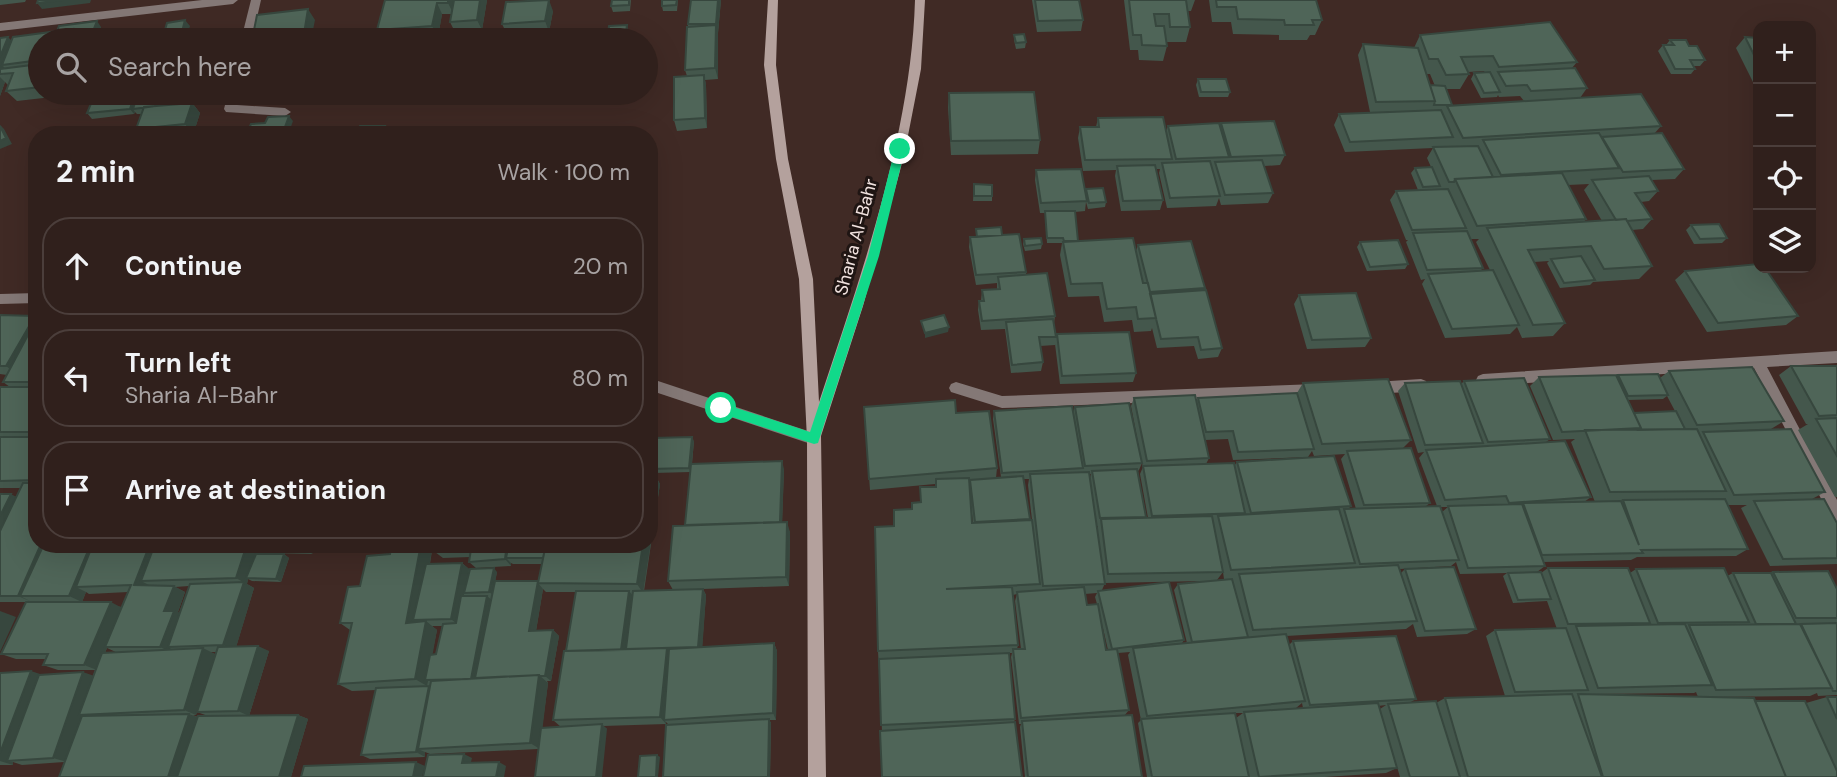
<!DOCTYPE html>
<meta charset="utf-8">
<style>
:root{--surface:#30201c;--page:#3c2d29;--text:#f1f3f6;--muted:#a8a3a3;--line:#4b3e3b}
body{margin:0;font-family:"DM Sans",sans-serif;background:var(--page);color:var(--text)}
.controls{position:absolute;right:21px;top:21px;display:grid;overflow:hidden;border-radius:14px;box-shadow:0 7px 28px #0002}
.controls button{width:63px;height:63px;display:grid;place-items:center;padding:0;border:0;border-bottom:2px solid var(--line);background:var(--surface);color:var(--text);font:35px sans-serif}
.stop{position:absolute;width:21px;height:21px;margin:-16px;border:5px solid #11d98a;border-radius:50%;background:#fff}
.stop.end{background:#11d98a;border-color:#fff;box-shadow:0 2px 7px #0008}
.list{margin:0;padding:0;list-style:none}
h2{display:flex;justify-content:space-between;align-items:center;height:91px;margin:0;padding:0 28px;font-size:30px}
h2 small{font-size:23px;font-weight:400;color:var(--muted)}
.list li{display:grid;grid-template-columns:46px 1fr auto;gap:21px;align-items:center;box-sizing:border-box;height:98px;margin:0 14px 14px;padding:0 14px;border:2px solid var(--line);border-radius:28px}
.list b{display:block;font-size:26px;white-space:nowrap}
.list p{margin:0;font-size:23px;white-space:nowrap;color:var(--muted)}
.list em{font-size:23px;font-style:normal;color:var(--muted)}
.icon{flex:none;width:38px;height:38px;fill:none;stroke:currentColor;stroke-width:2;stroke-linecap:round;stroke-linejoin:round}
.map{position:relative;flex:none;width:1837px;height:777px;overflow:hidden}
.search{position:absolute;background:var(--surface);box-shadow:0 7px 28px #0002;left:28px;top:28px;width:630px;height:77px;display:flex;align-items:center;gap:18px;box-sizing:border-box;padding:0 24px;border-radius:38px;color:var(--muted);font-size:26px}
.panel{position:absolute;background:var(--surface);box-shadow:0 7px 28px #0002;left:28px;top:126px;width:630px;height:427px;border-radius:28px}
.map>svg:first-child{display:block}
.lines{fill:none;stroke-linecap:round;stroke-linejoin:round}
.minor{fill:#847876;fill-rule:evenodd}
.secondary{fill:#b4a19d;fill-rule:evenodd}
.wall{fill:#44574c;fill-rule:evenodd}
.shaded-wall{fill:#37473e}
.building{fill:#4f6558;stroke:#37473e;stroke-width:2}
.route{fill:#11d98a}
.labels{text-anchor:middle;stroke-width:6;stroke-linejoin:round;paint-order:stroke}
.street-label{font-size:18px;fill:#f1e2df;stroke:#1f1513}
</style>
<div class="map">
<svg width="1837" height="777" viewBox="0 0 1837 777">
<rect width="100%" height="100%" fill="#402a25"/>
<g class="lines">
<path class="minor" d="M202 0H238L233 4 0 31V23Z
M251 0H261L252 40H241Z
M228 93H240L237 105 285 108 291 112 285 116 226 112 224 109Z
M37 293V303L0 304V294Z
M1837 351V363L1767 367 1837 500V522L1832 520 1754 368 1483 386 1478 384 1476 380 1478 376 1483 374Z
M649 378 814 433 819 434 821 439 819 444 814 445 649 390Z
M1421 379 1426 381 1428 385 1426 389 1421 391 1375 394 1370 392 1368 388 1370 384 1375 382Z
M956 382 1002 396 1316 384 1321 386 1323 390 1321 394 1316 396 1002 408 951 392 949 388 951 384Z"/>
<path class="secondary" d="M768 0H778L776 65 788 159 813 279 819 402C861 275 911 135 915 0H925L921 69 904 156 863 306 821 436 826 777H808L807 439 799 279 776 159 764 65Z"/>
</g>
<path class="wall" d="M0 0H26L25 2 0 5Z
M385 0H487L482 30 455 32 450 22 451 14H442L438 37 383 40 377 30Z
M631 0 630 11 613 12 611 6Z
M662 0H678L677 11H663L662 6Z
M721 0 718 33V79L705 80 706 85 707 128 677 131 674 120 687 76 685 70 688 24Z
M1032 0H1079L1083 20 1081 31 1037 32Z
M1124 0H1195L1191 11H1188L1190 27 1186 42H1167V46L1163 61 1139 60 1138 50H1130Z
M1209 0H1316L1322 20 1315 35H1310L1307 40H1279V35L1233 34 1231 22H1212Z
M553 11 549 32H546L549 40H498L506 32 502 24Z
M101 27 98 37 81 39 40 40V93H62L61 96 17 101 6 91 8 85 5 82 0 96V38L12 41Z
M1014 35 1026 42 1025 48 1016 49 1014 40Z
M1420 35 1577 62 1572 68 1587 88 1580 98 1661 126 1654 134 1684 169 1675 179 1652 180 1658 191 1649 201 1641 202 1652 219 1643 229 1632 230 1652 266 1639 279 1593 282 1590 285 1560 288 1547 263 1549 261 1534 262 1565 323 1553 336 1522 338 1517 327 1510 334 1445 338 1422 284 1425 279 1421 280 1406 242 1408 240H1406L1390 200 1396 191 1418 190 1411 173 1415 168 1431 167 1427 158 1433 148 1345 152 1334 125 1339 114 1387 112H1370L1358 55 1363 44 1414 48ZM1484 71 1485 73H1474L1471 79 1481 98 1497 97 1498 95 1499 97 1520 96 1524 101 1452 106 1446 89H1460L1469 74 1468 72ZM1426 74H1430L1435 86 1430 85ZM1589 184 1584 190 1602 221 1584 222 1586 219 1568 185ZM1471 239H1479L1476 242 1490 270 1480 271 1483 268Z
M1745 37 1758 38V82H1753L1736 48Z
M1670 40 1689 46 1705 60 1700 66H1693L1695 69 1691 74H1671L1658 51 1663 45H1666Z
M1198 79 1230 92 1228 97H1199L1196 85Z
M102 93H195L193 104 200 113 193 135H141L136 129 141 114H137L135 112 134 114 92 119 87 113Z
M285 93H365L342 94 340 104 316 105 309 96H305L304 95 288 97Z
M949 93 1040 140 1038 154 951 155 948 107Z
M1098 118 1166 131 1168 126 1220 127 1221 123 1285 155 1280 165 1264 166 1273 193 1268 203 1221 205 1219 198 1216 206 1167 208 1159 173 1160 169H1156L1163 200 1160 210 1121 211 1115 176 1116 170 1083 171 1078 138 1080 127H1096Z
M1036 170 1085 193 1086 189 1106 202 1105 207 1088 209 1086 202 1085 211 1075 212 1078 241 1136 251 1138 245 1205 288V290L1222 348 1218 357 1198 359 1194 346 1157 348 1152 328 1151 331 1134 332 1132 320 1104 322 1099 296 1068 297 1060 255 1062 243H1047L1045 213H1040L1035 180Z
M974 184 992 185V201H973Z
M1691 225 1727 238 1722 243 1694 244 1686 230Z
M976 229 1002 235 1026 272V275L1055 316 1054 323 1056 336 1136 373 1133 382 1060 384 1055 344V345L1040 346 1043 362 1041 371 1011 373 1005 329 981 330 978 310 979 301H981L982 290 997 289V283L976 285 969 247 970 237H976Z
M1024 239 1042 244 1041 249 1025 251 1023 244Z
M1360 242 1408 264 1405 269 1367 271 1357 247Z
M1685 271 1798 316 1786 325 1707 332 1675 280Z
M1299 295 1371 338 1365 347 1307 349 1294 304Z
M0 315 35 316 37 317V544H260L257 554H284L289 558 281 582 252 581 248 579 247 584 254 588 236 647 269 651 249 716 298 715 308 719 291 777H59L64 762 22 765 13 762V765H0V673L93 676 95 670H58L43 665 46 659H16L1 654 26 602H0V494L17 497 21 488H0V387H10L3 382 7 375 0 374ZM189 586 179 613 178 612 185 592 175 587ZM86 592 89 594 128 592 122 607 82 602ZM107 648 118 653H105ZM210 652H216L197 712 208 716 198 717 193 715H196L215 654Z
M1791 366H1837V497H1835L1798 430 1808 424H1806L1779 375Z
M1669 371 1784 421 1771 429 1724 431 1825 492 1812 499 1837 523V564L1770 566 1741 508 1747 505H1728L1748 549 1736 556 1637 557 1631 560 1543 562 1545 566 1537 572 1541 573 1548 568 1630 573 1636 569 1727 576 1733 573 1773 572 1837 589V695L1818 696 1817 693 1810 696 1709 697 1755 701 1806 703 1827 697H1837V777H1400L1380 709 1386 705 1378 706 1397 768 1386 773 1325 777H1147L1138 723 1141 720 1128 655 1130 652 1118 653 1129 710 1124 716 1142 777H1025L1020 727 1021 724H1019L1011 657 1012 653H1009L1015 719 1014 722 882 731 878 651 894 526 912 509 921 502 935 487V484L870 490 864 407 956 413 997 468 996 478 1001 477 993 419 994 411 1073 412 1075 407 1139 448 1131 406 1134 398 1196 402 1198 398 1297 393 1303 383 1411 440 1403 448 1430 503 1426 506H1437L1419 458 1424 452 1418 453 1398 391 1405 383 1461 384 1464 381 1550 439 1546 442 1591 497 1584 502H1595L1571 442 1575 439 1553 440 1530 386 1539 377 1617 376 1618 375 1660 378ZM1667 396 1675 411 1634 413 1628 400 1663 399ZM1228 439 1233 460 1308 457 1312 451 1314 456 1345 454 1341 459 1356 509H1348L1351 506 1237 462 1234 466 1206 464 1209 458 1205 440ZM1142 463 1143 467 1140 474 1148 518H1145L1138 471 1139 470ZM1089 474H1091L1090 478 1097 526H1098L1097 529ZM1024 479H1029L1028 485 1032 520H1030ZM970 496 973 523H972ZM1498 504V505L1461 506ZM1441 507H1448L1442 512ZM1456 562 1460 574 1507 573 1503 576 1513 603 1547 601 1557 629 1495 630 1486 636 1505 696 1445 698 1436 703H1409L1416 699 1293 641 1289 645 1286 636 1406 629 1413 624 1417 637 1467 634 1476 629 1405 569 1401 573 1400 569 1451 566ZM1223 572 1224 579 1217 580ZM1203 581 1178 584 1174 590 1187 643H1182L1184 640 1102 590 1105 583ZM1097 593 1095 597 1097 604 1087 605 1085 594ZM1017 594 1015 601 1021 649H1017L1018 645 1013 595ZM1102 624 1108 650H1106ZM1696 692 1698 697 1593 694 1694 693ZM1302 703 1303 708 1276 710 1296 708ZM1235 713H1243L1236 718Z
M694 441 692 464 784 469 782 522 790 532 789 586 703 589 706 595 702 647 774 643 777 651 776 720H769L771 723 770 777H663L669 725 666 722V724L603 726 607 729 538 749 430 754 425 752V757L370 759 361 755 376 690 352 691 338 684 350 630 340 623 360 586 390 554 392 544H433L430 564 462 563 469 569 497 572 495 581H538L542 564H513L511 563V566L476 568 469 562 470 557 443 558 435 552 437 544H649V460ZM690 472 686 525 668 581 673 590 644 591 660 484 654 473ZM543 589 546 592H576L553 720 561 727 542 728 548 683 547 681H551L559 636 553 630 536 631ZM432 626H442L436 654H432L437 630Z
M267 544H316L312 554 270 553 265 550Z"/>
<path class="shaded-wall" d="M63 0H91L90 3 42 9 37 3Z
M448 0H456L453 13 448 3Z
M480 0H487L482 30 477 20Z
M549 0 553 11 549 32 545 21Z
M718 0H721L718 33V79L715 68 716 24Z
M437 3 442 14 438 37 432 26Z
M308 9 315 20 311 40H303Z
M185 20 190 26 186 40H180Z
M97 21 101 27 98 37 93 31Z
M627 25 628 30 627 40H625Z
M73 29 82 40H69Z
M546 31 549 40H544Z
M8 37 18 47 2 65 9 72 0 68V57Z
M646 55 648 61 646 82Z
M704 75 706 85 707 128 705 118Z
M0 77 5 82 0 96Z
M135 93H140L133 109 135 112 134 114 130 109Z
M159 93H165L159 112 154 107Z
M189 93H195L193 104 200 113 193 135 185 124 166 112Z
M333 93H342V94L340 104Z
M289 116 293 121 288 135H282Z
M0 125 4 129 12 144 0 149Z
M385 126 389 131 387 135H382Z
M35 316 37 317V343L18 375 6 366Z
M949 327 948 332 925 338V333Z
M692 437 694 441 691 472 689 468Z
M782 461 784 469 782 529 780 522Z
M654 473 660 484 643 593 637 584 643 544H649V504Z
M11 494 25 502 0 551V516Z
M787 522 790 532 789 586 786 577Z
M41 544H58L20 596 32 602 18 596Z
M91 544H106L76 587 86 592 82 602 69 596Z
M150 544H157L141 581 149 585H134Z
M247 544H260L249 578H246L248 579 247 584 254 588 235 651 223 645 243 582 236 578Z
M310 544H316L312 554 308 550Z
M421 544H433L420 620H413L419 624 406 623Z
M507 544H514L506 558 511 563V566L505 559Z
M284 554 289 558 281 582 276 579Z
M462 563 469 569 458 625 451 619Z
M494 568 497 572 493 595 489 592Z
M538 581V583L543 589 535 637 529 631Z
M174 586 185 592 178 612 186 617 168 647 173 650 172 653 160 647 164 611Z
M703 589 706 595 702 653 698 648Z
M629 591 634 597 625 656 621 651Z
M487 596 494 602 479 680 471 679Z
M111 602 124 609 105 647 107 648 97 670 84 665Z
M0 611 16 617 0 652Z
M426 621 437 630 428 680H425L428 681 427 686 415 679Z
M553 630 559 636 551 681 545 676Z
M774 643 777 651 776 720 773 713Z
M258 646 269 651 249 716 238 711Z
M203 648 215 654 196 715 184 710Z
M667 648 672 656 664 720 666 722V724L660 717Z
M31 671 46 676 7 761 13 762V765L0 761V753Z
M83 672 97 677 79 715 83 717 67 762 53 758Z
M539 675 548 683 540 749 530 743Z
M429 686 437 691 418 749 425 752V757L416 752Z
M189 714 206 720 188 777H168Z
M298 715 308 719 291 777H279Z
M769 719 771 723 770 777H768Z
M602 724 607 729 602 777H596Z
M464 754 472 758 470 766 462 763Z
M657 755 660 757 658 777H656Z
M416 762 425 766 422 777H413Z
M499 762 506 766 504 777H496Z"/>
<path class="building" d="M38 0H63L37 3Z
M385 0H448V3H437L432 26 377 30Z
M454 0H480L477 20 450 22Z
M549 0 545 21 502 24 506 2Z
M612 0H629V5L611 6Z
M662 0H677L676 5 662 6Z
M691 0H718L716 24H688Z
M1035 0H1079L1083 20 1038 21Z
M1129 0H1186L1190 27H1170L1169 14H1154L1156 26H1164L1167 46 1142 45 1141 35H1133Z
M1216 0H1316L1322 20H1312L1314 25H1285L1284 20 1238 19 1236 7H1217Z
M308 9 303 40H252L257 15Z
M185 20 180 40H162L167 23Z
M97 21 93 31 77 33 73 29 57 31 59 26Z
M1550 22 1577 62 1499 67 1493 56 1461 57 1469 74 1446 75 1438 59H1429L1420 35Z
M627 25 625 40H607L609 26Z
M716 25 715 68 685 70 687 27Z
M73 29 69 40H40V60L2 65 13 37Z
M546 31 544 40H498L499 33Z
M1024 34 1026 42 1016 43 1014 35Z
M8 37 0 57V38Z
M1745 37 1758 38V63Z
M1670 40H1686L1689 46H1697L1705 60H1690L1695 69H1675L1663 45H1674Z
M1363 44 1418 48 1435 101 1376 102Z
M40 64V87L6 91 13 73 0 74V69Z
M1575 68 1587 88 1531 91 1527 85 1506 86 1498 72Z
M1490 72 1500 92 1484 93 1474 73Z
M704 75 705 118 674 120V77Z
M1198 79H1226L1230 92H1201Z
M1430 85 1445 86 1452 105H1434L1435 101Z
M1034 92 1040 140 951 141 949 93Z
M102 93H135L130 109 87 113 95 94Z
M138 93H159L155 106 133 109Z
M165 93H189L187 103 162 105Z
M309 93H333L308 95Z
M1641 94 1661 126 1463 138 1447 106Z
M192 103 185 124 136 129 144 107Z
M1441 110 1453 137 1350 142 1339 114Z
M289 116 282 135H246L251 124 265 123 268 117Z
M1163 117 1172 159 1085 160 1080 127H1099L1098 118Z
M1274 121 1285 155 1231 157 1221 123Z
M1219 123 1229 157 1176 159 1168 126Z
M0 126 6 138 0 141Z
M360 126H385L382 135H356Z
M1599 133 1619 168 1501 175 1483 140Z
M1662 133 1684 169 1623 172 1602 137Z
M1478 146 1493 177 1455 179 1454 182H1449L1433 147Z
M1262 160 1273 193 1225 195 1215 162Z
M1210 161 1220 196 1170 198 1162 163Z
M1155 165 1163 200 1123 201 1117 166Z
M1432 167 1440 186 1423 187 1415 168Z
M1081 169 1087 201 1041 203 1036 170Z
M1562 173 1586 219 1477 226 1455 179Z
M1649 176 1658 191 1635 193 1652 219 1627 221 1626 219 1616 220 1592 180Z
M974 184 992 185V196H974Z
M1103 188 1106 202 1089 203 1086 189Z
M1448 189 1466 228 1412 230 1396 191Z
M1045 211H1075L1078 241H1064L1063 238H1047Z
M1626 219 1652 266 1604 269 1591 246 1528 250 1565 323 1533 325 1487 228Z
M1719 224 1727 238 1700 239 1691 225Z
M1001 227 1002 235 977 237 976 229Z
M1467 231 1483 268 1427 270 1413 233Z
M1019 234 1026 272 976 275 970 237Z
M1041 238 1042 244 1025 246 1024 239Z
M1133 238 1143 283H1148L1156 318 1138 319 1136 307 1107 309 1102 283 1071 284 1063 242Z
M1398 240 1408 264 1370 267 1360 242Z
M1191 241 1205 288 1150 292 1138 245Z
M1581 256 1595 280 1564 283 1551 259Z
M1758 264V268H1765L1798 316 1718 323 1685 271Z
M1493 270 1519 325 1452 329 1428 274Z
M1047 273 1055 316 982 321 979 301H984L982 290 1000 289 998 277Z
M1206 290 1222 348 1201 350 1198 337 1161 339 1150 294Z
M1356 293 1371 338 1312 340 1299 295Z
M0 315 35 316 6 366H0Z
M944 315 949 327 925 333 921 321Z
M37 318V382H3Z
M1053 319 1056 337H1039L1043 362 1012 365 1006 322Z
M1129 332 1136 373 1062 376 1057 334Z
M1791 366H1837V415L1819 416Z
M1752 367 1784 421 1697 425 1669 371Z
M1658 374 1668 395 1628 396 1618 375Z
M1616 375 1641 428 1562 432 1539 377Z
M1524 378 1550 439 1488 442 1464 381Z
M1388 379 1411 440 1322 444 1303 383Z
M1460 381 1483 443 1425 445 1405 383Z
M0 387H37V432H0Z
M1297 393 1314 449 1238 452 1233 431 1206 432 1198 398Z
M1195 395 1209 458 1147 461 1134 398Z
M955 400 956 413 989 411 997 468 869 479 864 407Z
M1129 403 1142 463 1085 466 1075 407Z
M1072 406 1083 468 1002 473 994 411Z
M1676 411 1685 429 1639 430 1641 428 1634 413Z
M1837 418V456L1816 419Z
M1697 429 1726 491 1610 492 1585 430Z
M1791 429 1825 492 1734 495 1703 432Z
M0 437H37V480L0 481Z
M692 437 689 468 649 469 652 438Z
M1565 441 1591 497 1509 503 1506 496 1445 500 1426 450Z
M1411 448 1430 503 1364 505 1347 451Z
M1334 456 1351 506 1251 513 1237 462Z
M782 461 780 522 685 525 691 464Z
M1234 463 1245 513 1152 516 1143 466Z
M1137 469 1146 517 1100 518 1092 471Z
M1089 472 1105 584 1043 586 1030 474Z
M649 473H654L649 504Z
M1023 476 1030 519 975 522 970 480Z
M969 478 972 523 1032 520 1040 584 946 589 1012 587 1018 645 878 651 875 527 894 526V510L912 509V503L921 502 920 487H936V479Z
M23 483H37V544H41L18 596H0V531Z
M0 494H11L0 516Z
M1725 499 1748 549 1641 550 1643 553 1542 555 1523 503 1621 501 1639 545 1623 500Z
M1824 499 1837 523V558L1783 559 1754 501Z
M1522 504 1545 566 1468 568 1448 506Z
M1440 506 1459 560 1360 564 1344 509Z
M1339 509 1355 563 1231 570 1218 516Z
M1212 516 1223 572 1108 574 1101 519Z
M787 522 786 577 668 581 673 526Z
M44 544H91L69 596H20Z
M93 544H150L134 585 174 586 164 611H174L160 647H105L131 585 76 587Z
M155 544H247L236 578 141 581Z
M267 544H310L308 550H265Z
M392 544H421L406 623 426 621 415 679 338 684 352 623H340L348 587 360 586 367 556 390 554Z
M437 544H507L505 559 469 562 471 549 435 552Z
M509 544H546L543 558H506Z
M546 544H643L637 584 538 583Z
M256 554H284L276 579 246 578Z
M462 563 451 619 413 620 426 564Z
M1398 565 1417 621 1253 630 1239 574Z
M1454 567 1476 629 1425 631 1405 569Z
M494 568 489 592 464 593 470 569Z
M1548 568H1628L1650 623 1568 624Z
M1724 568 1749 622 1658 623 1636 569Z
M1828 571 1837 589V618H1796L1773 572Z
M1541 572 1551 599 1518 600 1508 573Z
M1733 573H1771L1796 624H1756Z
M1232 579 1248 637 1192 642 1178 584Z
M495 581H538L529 631 553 630 545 676H539V675L475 678Z
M244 582 223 645 168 647 190 584Z
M1169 582 1184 640 1112 649 1098 591Z
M1084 587 1087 605 1098 604 1106 650 1117 649 1129 710 1021 718 1013 649H1025L1017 592Z
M703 589 698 647 626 649 633 591Z
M576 591H629L621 650 566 651Z
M461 596H487L471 679 425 680 430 655 436 654 443 624 456 623Z
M26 602H111L84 665H43L48 654H1Z
M1837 623V691H1833L1801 624Z
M1685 624 1712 685 1598 688 1576 626Z
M1800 624 1832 688 1716 690 1689 625Z
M1566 628 1588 690 1515 692 1495 630Z
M1286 634 1305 701 1147 716 1133 648Z
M1396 636 1416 699 1310 705 1293 641Z
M774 643 773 713 664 720 669 649Z
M258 646 238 711 197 712 218 647Z
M203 648 184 710 79 715 102 653Z
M667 648 660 717 553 720 564 651Z
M1009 653 1015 719 881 725 879 659Z
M31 671 0 753V673Z
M83 672 53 758 7 761 39 675Z
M539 675 530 743 418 749 431 681Z
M429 686 416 752 361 755 376 688Z
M1572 694 1602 777H1468L1445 698Z
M1578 694 1754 698 1786 777H1603Z
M1827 697H1837V719Z
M1436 701 1460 777H1410L1388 704Z
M1755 701H1805L1837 771V777H1786Z
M1378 703 1397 768 1259 777 1244 712Z
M1235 713 1249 777H1152L1141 719Z
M189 714 168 777H59L82 716Z
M298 715 279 777H177L198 716Z
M1132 715 1142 777H1028L1022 721Z
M769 719 768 777H663L666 725Z
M1015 722 1022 777H882L880 731Z
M602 724 596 777H535L541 728Z
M464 754 462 763 499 762 496 777H423L428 755Z
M657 755 656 777H638L640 756Z
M416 762 413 777H301L304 766Z"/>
<path class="route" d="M900 145 905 149 879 256 818 443 814 444 717 412V405L721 403 810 432 868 256 895 149Z"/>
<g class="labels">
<g class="street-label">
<text transform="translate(856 237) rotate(-75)" y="6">Sharia Al-Bahr</text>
</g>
</g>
</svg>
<div class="controls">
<button>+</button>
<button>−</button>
<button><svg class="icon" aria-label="locate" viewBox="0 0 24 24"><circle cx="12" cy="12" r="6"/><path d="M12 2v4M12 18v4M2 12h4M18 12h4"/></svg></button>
<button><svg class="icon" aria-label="layers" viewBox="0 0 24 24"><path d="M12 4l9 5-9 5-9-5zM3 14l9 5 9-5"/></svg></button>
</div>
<div class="stop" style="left:721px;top:408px"></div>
<div class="stop end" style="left:900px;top:149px"></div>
<div class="search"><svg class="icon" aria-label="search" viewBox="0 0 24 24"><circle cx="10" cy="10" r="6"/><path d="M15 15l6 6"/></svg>Search here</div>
<section class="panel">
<h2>2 min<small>Walk · 100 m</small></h2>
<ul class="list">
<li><svg class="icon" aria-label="ahead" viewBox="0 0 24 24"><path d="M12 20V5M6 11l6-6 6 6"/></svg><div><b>Continue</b></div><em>20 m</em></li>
<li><svg class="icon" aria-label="left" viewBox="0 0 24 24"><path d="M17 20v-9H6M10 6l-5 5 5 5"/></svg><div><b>Turn left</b><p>Sharia Al-Bahr</p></div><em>80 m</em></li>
<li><svg class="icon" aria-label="arrive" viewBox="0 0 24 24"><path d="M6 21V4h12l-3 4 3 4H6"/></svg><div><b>Arrive at destination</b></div></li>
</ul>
</section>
</div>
